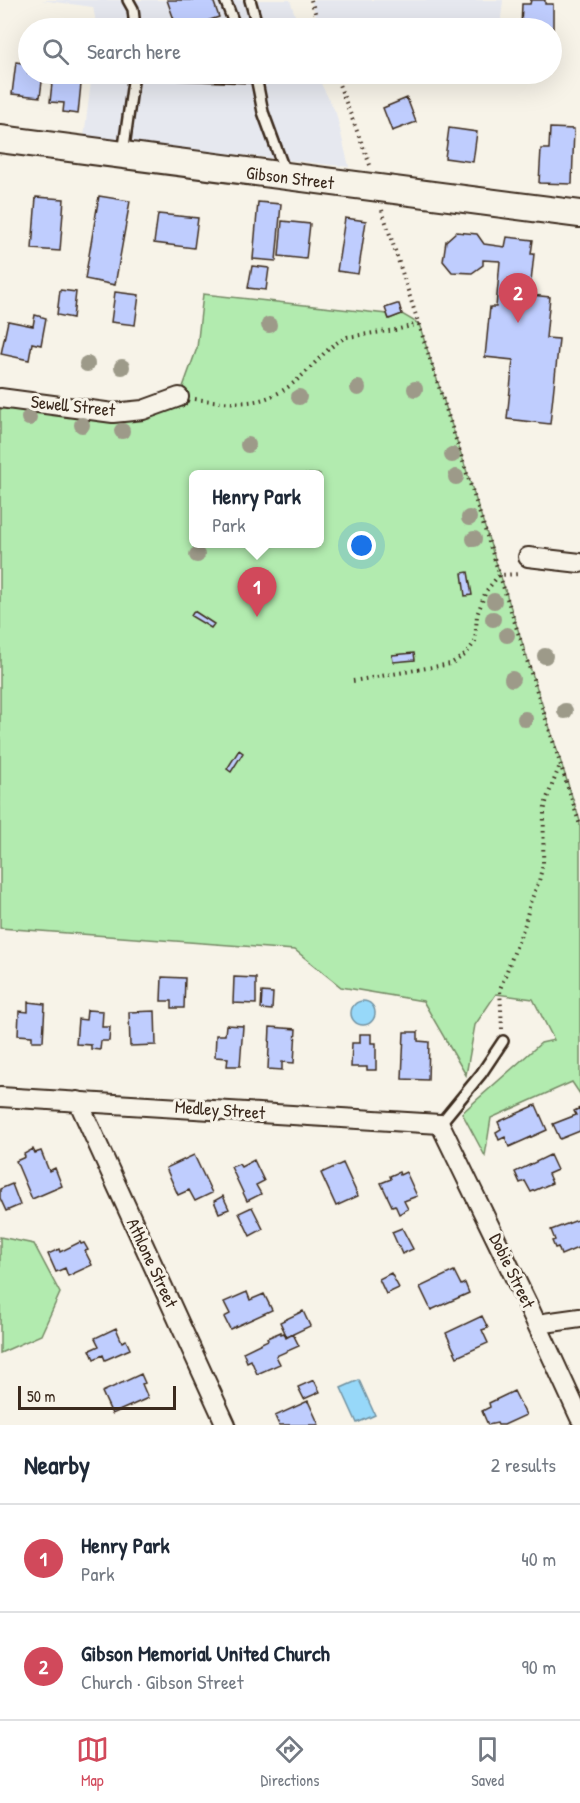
<!DOCTYPE html>
<meta charset="utf-8">
<style>
:root{--surface:#fff;--page:#f2f2f3;--text:#1f2937;--muted:#747a83;--line:#e0e1e3;--accent:#d1495b}
body{margin:0;font-family:"Patrick Hand",sans-serif;background:var(--page);color:var(--text)}
.scale{position:absolute;left:18px;bottom:15px;width:158px;box-sizing:border-box;padding-left:6px;border:3px solid #3b2a1e;border-top:0;font-size:16px;line-height:21px;white-space:nowrap;color:#3b2a1e;-webkit-text-stroke:4px #f7f3e8;paint-order:stroke}
.you{position:absolute;left:362px;top:546px;width:21px;height:21px;margin:-15px;border:4px solid #fff;border-radius:50%;background:#1a73e8;box-shadow:0 0 0 9px #1a73e833}
.badge{display:grid;place-items:center;width:39px;height:39px;border-radius:50%;background:var(--accent);color:#fff;font-size:20px;font-weight:700}
.pin{position:absolute;translate:-50% -50px;filter:drop-shadow(0 2px 3px #0008)}
.pin::after{content:'';position:absolute;top:32px;width:21px;height:18px;background:inherit;clip-path:polygon(0 0,100% 0,50% 100%)}
.popup{position:absolute;left:189px;top:470px;width:135px;height:78px;box-sizing:border-box;display:grid;place-content:center;border-radius:9px;background:var(--surface);filter:drop-shadow(0 2px 4px #0005);font-size:20px;white-space:nowrap;color:var(--muted)}
.popup b{font-size:22px;color:var(--text)}
.popup::after{content:'';position:absolute;left:50%;top:100%;margin-left:-12px;border:12px solid transparent;border-top-color:var(--surface)}
.list{margin:0;padding:0;list-style:none}
h2{display:flex;justify-content:space-between;align-items:center;height:78px;margin:0;padding:0 24px;font-size:26px}
h2 small{font-size:20px;font-weight:400;color:var(--muted)}
.list li{display:grid;grid-template-columns:39px 1fr auto;gap:18px;align-items:center;box-sizing:border-box;height:108px;padding:0 24px;border-top:2px solid var(--line)}
.list b{display:block;font-size:22px;white-space:nowrap}
.list p{margin:0;font-size:20px;white-space:nowrap;color:var(--muted)}
.list em{font-size:20px;font-style:normal;color:var(--muted)}
.icon{flex:none;width:33px;height:33px;fill:none;stroke:currentColor;stroke-width:2;stroke-linecap:round;stroke-linejoin:round}
.map{position:relative;flex:none;width:580px;height:1425px;overflow:hidden}
.search{position:absolute;background:var(--surface);box-shadow:0 6px 24px #0002;left:18px;right:18px;top:18px;height:66px;display:flex;align-items:center;gap:15px;box-sizing:border-box;padding:0 21px;border-radius:33px;color:var(--muted);font-size:22px}
.sheet{height:294px;background:var(--surface)}
nav{display:flex;justify-content:space-around;align-items:center;box-sizing:border-box;height:84px;border-top:2px solid var(--line);background:var(--surface);font-size:16px;color:var(--muted)}
nav a{display:grid;justify-items:center;gap:3px}
nav .on{color:var(--accent)}
.map>svg:first-child{display:block}
.built{fill:#e6e8ef}
.green{fill:#b2ebaf;stroke:#768a66;stroke-width:1.5;fill-rule:evenodd}
.water{fill:#97d8f9;stroke:#7292a1;stroke-width:1.5}
.building{fill:#bfcdfe;stroke:#3b2a1e;stroke-width:1.5}
.lines{fill:none;stroke-linecap:round;stroke-linejoin:round}
.service-casing{stroke:#3b2a1e;stroke-width:14}
.minor-casing{stroke:#3b2a1e;stroke-width:22}
.secondary-casing{stroke:#3b2a1e;stroke-width:30}
.path{stroke:#3b2a1e;stroke-width:4;stroke-dasharray:1.5 4.5;stroke-linecap:butt}
.service{stroke:#f7f3e8;stroke-width:9}
.minor{stroke:#f7f3e8;stroke-width:18}
.secondary{stroke:#f7f3e8;stroke-width:26}
.tree{fill:#9d9a89}
.labels{text-anchor:middle;stroke-width:6;stroke-linejoin:round;paint-order:stroke}
.street-label{font-size:18px;fill:#3b2a1e;stroke:#f7f3e8}
</style>
<div class="map">
<svg width="580" height="1425" viewBox="0 0 580 1425">
<rect width="100%" height="100%" fill="#f7f3e8"/>
<filter id="ink" filterUnits="userSpaceOnUse"><feTurbulence type="fractalNoise" baseFrequency=".0167" numOctaves="2"/><feDisplacementMap in="SourceGraphic" scale="12" xChannelSelector="R" yChannelSelector="G"/><feConvolveMatrix kernelMatrix="1 2 1 2 8 2 1 2 1" color-interpolation-filters="sRGB"/></filter>
<g filter="url(#ink)">
<path class="built" d="M41 0H290L299 28H97L93 7Z
M311 0H503L500 28H320Z
M92 74H316L336 113 349 167 84 137Z"/>
<path class="green" d="M203 294 387 314 389 319 402 314 419 324 580 821V1094L572 1082 491 1118 485 1156 462 1113 541 1043 554 1040 533 999 496 994 475 1025 466 1075 423 1001 341 987 295 950 0 928V398L113 413 179 398 197 348ZM194 474H320V544H194Z
M0 1237 34 1244 60 1293 41 1335 0 1353Z"/>
<path class="water" d="M351 1013a12 12 0 1 1 24 0a12 12 0 1 1-24 0Z
M359 1380 375 1415 357 1423 341 1388Z"/>
<path class="building" d="M167 0H213L219 17 186 28H177Z
M531 0H545V4H553V31L552 28H521L522 4H530Z
M16 62 28 64V74H43L40 97 12 94Z
M53 74H82L78 114 63 112 64 103 50 102Z
M407 98 416 122 392 131 383 108Z
M449 128 477 132 473 162 445 158Z
M550 128 574 129 572 184 539 183 541 149H549Z
M99 196 130 201 115 285 85 279Z
M36 197 64 199 60 251 32 249Z
M258 202 281 204 276 261 253 259Z
M158 214 198 218 194 248 154 243Z
M345 218 366 221 358 274 337 271Z
M282 221 310 224 306 259 279 256Z
M456 232 477 234 484 244 505 247 507 237 533 240 531 254H534L529 301H530L531 295 550 297 546 338 559 339 550 424 507 419 513 360 485 357 490 307H496L500 261 483 260V265L472 273 452 272 443 261 446 241Z
M252 266 269 268 266 290 248 288Z
M60 290 76 292 73 318 57 315Z
M115 292 139 295 135 325 111 322Z
M397 304H399L402 314 389 319 385 308Z
M35 315 46 318 41 345 32 343 29 360 1 354 8 321 33 326Z
M468 572 472 595 465 596 462 573Z
M194 611 214 624 211 628 191 616Z
M414 653 415 660 393 662 392 655Z
M239 750 243 753 231 772 227 769Z
M162 977 185 978 184 1008H172V1001H161Z
M234 977 256 978V1004L233 1003Z
M262 992 273 993 272 1010 261 1009Z
M28 1002 45 1004 43 1041H32V1036L18 1035 19 1011 28 1012Z
M87 1010 103 1011 102 1027H110L109 1041H101L100 1050 91 1049V1045L76 1044 78 1019 86 1020Z
M155 1011 156 1045 130 1046 129 1012Z
M226 1025 243 1026 240 1066H227L228 1058 215 1057 216 1035H225Z
M270 1027 296 1029 294 1063 282 1062V1070L268 1069Z
M404 1032H418V1041L429 1042 428 1080 402 1079Z
M360 1034H371V1043H376V1070H367V1067H351L352 1043H360Z
M536 1105 547 1130 509 1147 505 1137 499 1140 496 1132 501 1129 498 1122Z
M580 1108V1131L560 1139 553 1124 576 1115 574 1111Z
M33 1149 35 1153 41 1151 49 1171 55 1168 62 1186 32 1199 16 1161 25 1157 24 1154Z
M194 1155 212 1193 195 1201 189 1190 178 1195 166 1168Z
M550 1155 557 1170 548 1174 552 1183 531 1192 525 1181 520 1183 515 1172Z
M254 1160 264 1181 256 1185 261 1194 247 1201 231 1167 239 1164 241 1167Z
M343 1163 358 1196 336 1206 321 1173Z
M399 1172 400 1175 406 1172 417 1196 404 1201 408 1209 399 1214 395 1205 392 1206 381 1183 391 1179 390 1176Z
M12 1184 20 1205 6 1211 0 1198V1189Z
M223 1196 229 1209 219 1213 214 1201Z
M252 1207 263 1229 250 1236 239 1213Z
M580 1219V1247L561 1255 558 1247 555 1248 552 1241 555 1240 551 1230Z
M402 1228 413 1249 402 1254 392 1232Z
M80 1242 81 1244 84 1243 88 1250 85 1251 92 1265 68 1276 65 1268 56 1272 48 1254 59 1249 60 1252Z
M454 1271 461 1285 465 1283 469 1293 431 1310 420 1287Z
M391 1273 399 1288 386 1294 379 1279Z
M247 1292 250 1300 264 1294 272 1310 230 1329 224 1317 230 1314 224 1302Z
M303 1311 310 1326 287 1337 280 1322Z
M482 1316 488 1328 482 1330 488 1343 457 1357 446 1333Z
M116 1328 122 1342 126 1340 130 1349 105 1360 103 1355 94 1359 90 1350 99 1346 95 1338Z
M281 1332V1334L284 1333 286 1338 293 1334 299 1346 276 1356 280 1364 257 1374 251 1360 247 1362 243 1352 268 1340 267 1338Z
M141 1374 145 1383 142 1384 148 1398 112 1414 102 1392Z
M314 1380 320 1392 304 1399 298 1387Z
M514 1391 526 1415 504 1425H498L497 1423 488 1425 482 1411 490 1407 489 1403Z
M308 1401 319 1425H279L275 1416Z"/>
<g class="lines">
<g class="service-casing">
<path id="service" d="M128 0 133 9 135 28
M225 0 236 28
M250 0 256 21V28
M176 74 256 77 263 112 285 172
M123 154 134 74
M440 1124 481 1074 503 1041"/>
</g>
<g class="minor-casing">
<path id="minor" d="M0 398 113 413 143 410 179 397
M528 557 580 563
M0 1097 440 1124 527 1303 580 1418
M78 1101 226 1425
M537 1324 580 1318"/>
</g>
<g class="secondary-casing">
<path id="secondary" d="M0 139 580 214"/>
</g>
<path class="path" d="M311 0 320 28
M335 74 370 165
M382 210 580 825
M195 399C244 405 270 408 308 370 320 358 331 344 347 337L395 330 419 324
M353 681 450 664 465 655 475 642 477 615 486 591 499 575 520 574
M502 1029 500 989 525 924 530 903 539 881 543 864 544 812 547 798 560 765"/>
<use href="#service" class="service"/>
<use href="#minor" class="minor"/>
<use href="#secondary" class="secondary"/>
</g>
<g class="tree">
<circle cx="269" cy="325" r="8"/>
<circle cx="87" cy="364" r="8"/>
<circle cx="122" cy="367" r="8"/>
<circle cx="358" cy="388" r="8"/>
<circle cx="415" cy="389" r="8"/>
<circle cx="299" cy="397" r="8"/>
<circle cx="29" cy="418" r="8"/>
<circle cx="82" cy="425" r="8"/>
<circle cx="122" cy="431" r="8"/>
<circle cx="248" cy="445" r="8"/>
<circle cx="452" cy="455" r="8"/>
<circle cx="456" cy="477" r="8"/>
<circle cx="469" cy="518" r="8"/>
<circle cx="474" cy="539" r="8"/>
<circle cx="197" cy="555" r="8"/>
<circle cx="494" cy="601" r="8"/>
<circle cx="493" cy="619" r="8"/>
<circle cx="507" cy="635" r="8"/>
<circle cx="545" cy="656" r="8"/>
<circle cx="512" cy="679" r="8"/>
<circle cx="565" cy="711" r="8"/>
<circle cx="525" cy="719" r="8"/>
</g>
</g>
<g class="labels">
<g class="street-label">
<text transform="translate(290 178) rotate(7)" y="6">Gibson Street</text>
<text transform="translate(73 406) rotate(6)" y="6">Sewell Street</text>
<text transform="translate(220 1110) rotate(4)" y="6">Medley Street</text>
<text transform="translate(152 1263) rotate(65)" y="6">Athlone Street</text>
<text transform="translate(512 1271) rotate(64)" y="6">Dobie Street</text>
</g>
</g>
</svg>
<div class="scale">50 m</div>
<div class="you"></div>
<div class="pin badge" style="left:257px;top:617px">1</div>
<div class="popup"><b>Henry Park</b>Park</div>
<div class="pin badge" style="left:518px;top:323px">2</div>
<div class="search"><svg class="icon" aria-label="search" viewBox="0 0 24 24"><circle cx="10" cy="10" r="6"/><path d="M15 15l6 6"/></svg>Search here</div>
</div>
<section class="sheet">
<h2>Nearby<small>2 results</small></h2>
<ul class="list">
<li><span class="badge">1</span><div><b>Henry Park</b><p>Park</p></div><em>40 m</em></li>
<li><span class="badge">2</span><div><b>Gibson Memorial United Church</b><p>Church · Gibson Street</p></div><em>90 m</em></li>
</ul>
</section>
<nav>
<a class="on"><svg class="icon" aria-label="map" viewBox="0 0 24 24"><path d="M3 6l6-2 6 2 6-2v14l-6 2-6-2-6 2zM9 4v14M15 6v14"/></svg>Map</a>
<a><svg class="icon" aria-label="directions" viewBox="0 0 24 24"><path d="M12 3l9 9-9 9-9-9zM9 14v-3h6M13 9l2 2-2 2"/></svg>Directions</a>
<a><svg class="icon" aria-label="saved" viewBox="0 0 24 24"><path d="M7 4h10v16l-5-4-5 4z"/></svg>Saved</a>
</nav>
